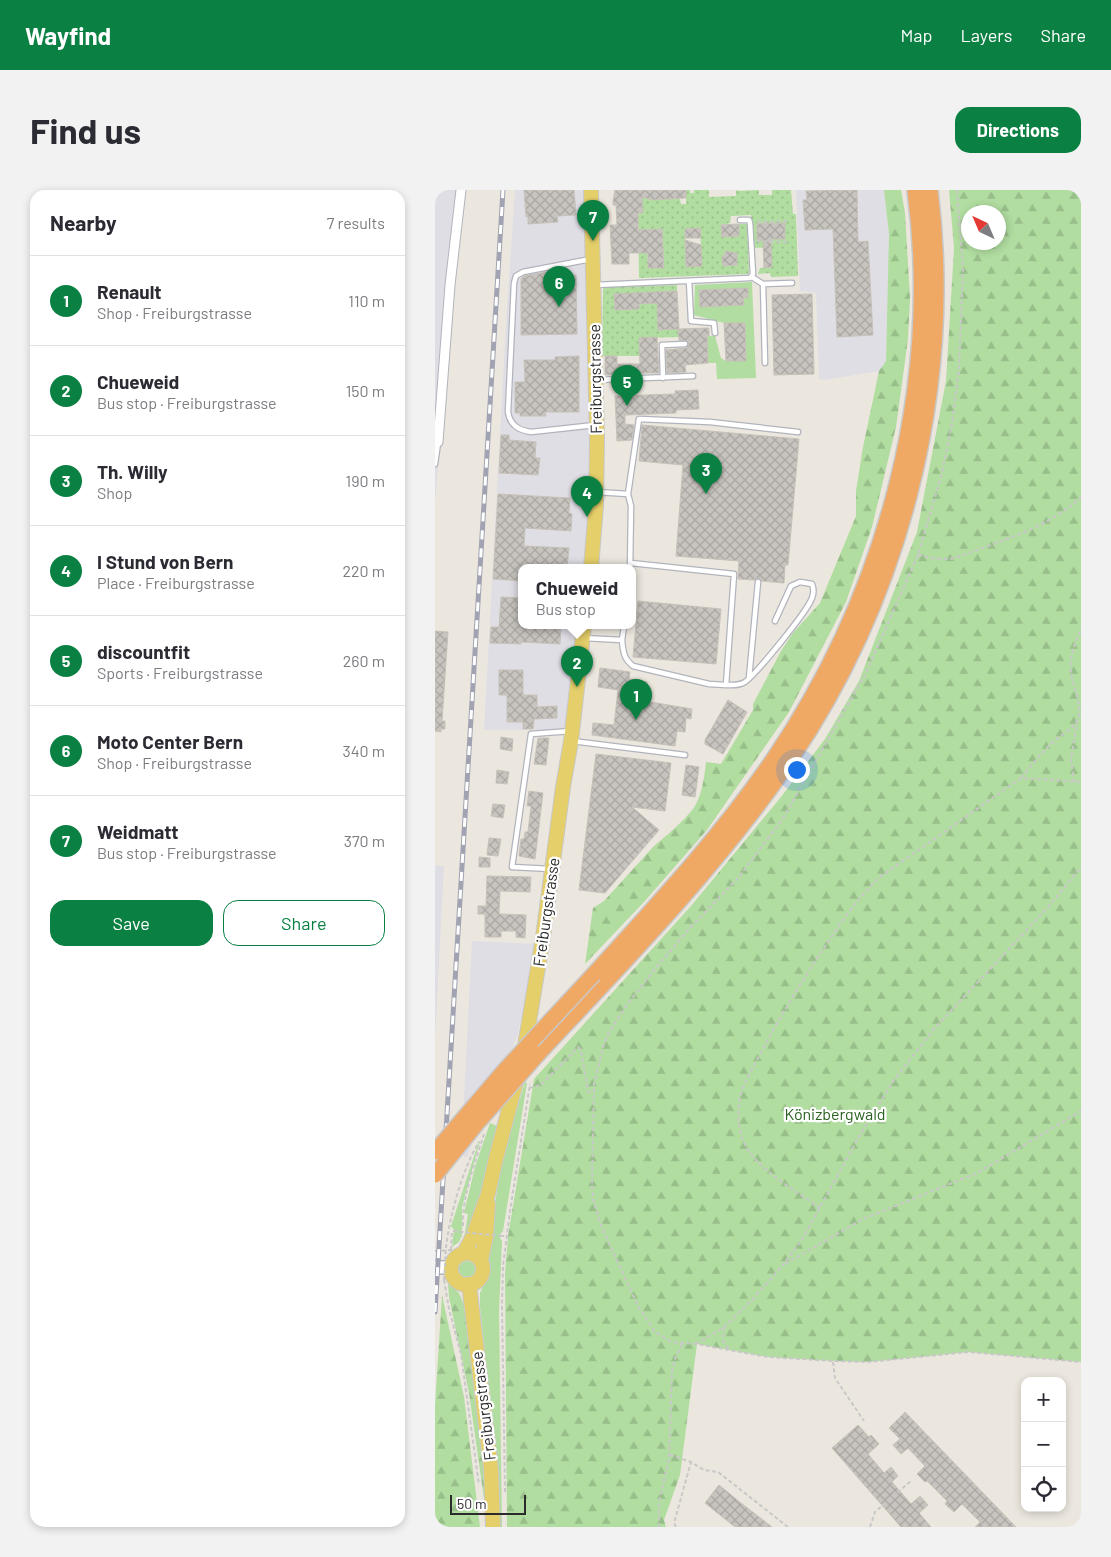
<!DOCTYPE html>
<meta charset="utf-8">
<style>
:root{--surface:#fff;--page:#f2f2f3;--text:#2b2b33;--muted:#7c7c81;--line:#e1e1e2;--accent:#0b8043}
body{margin:0;font-family:Barlow,sans-serif;background:var(--page);color:var(--text)}
.controls{position:absolute;right:15px;bottom:15px;display:grid;overflow:hidden;border-radius:10px;box-shadow:0 2px 8px #0003}
.controls button{width:45px;height:45px;display:grid;place-items:center;padding:0;border:0;border-bottom:1px solid var(--line);background:var(--surface);color:var(--text);font:25px sans-serif}
.compass{position:absolute;left:526px;top:15px;width:45px;height:45px;border-radius:50%;background:var(--surface);box-shadow:0 2px 8px #0003;rotate:316deg}
.scale{position:absolute;left:15px;bottom:12px;width:76px;box-sizing:border-box;padding-left:5px;border:2px solid #2b2b2b;border-top:0;font-size:14px;line-height:18px;white-space:nowrap;color:#2b2b2b;-webkit-text-stroke:4px #fff;paint-order:stroke}
.you{position:absolute;left:361px;top:579px;width:18px;height:18px;margin:-12px;border:4px solid #fff;border-radius:50%;background:#1a73e8;box-shadow:0 0 0 8px #1a73e833}
.badge{display:grid;place-items:center;width:32px;height:32px;border-radius:50%;background:var(--accent);color:#fff;font-size:16px;font-weight:700}
.pin{position:absolute;translate:-50% -41px;filter:drop-shadow(0 1px 2px #0008)}
.pin::after{content:'';position:absolute;top:26px;width:18px;height:15px;background:inherit;clip-path:polygon(0 0,100% 0,50% 100%)}
.popup{position:absolute;left:83px;top:374px;width:118px;height:65px;box-sizing:border-box;display:grid;place-content:center;border-radius:10px;background:var(--surface);filter:drop-shadow(0 1px 4px #0005);font-size:16px;white-space:nowrap;color:var(--muted)}
.popup b{font-size:19px;color:var(--text)}
.popup::after{content:'';position:absolute;left:50%;top:100%;margin-left:-10px;border:10px solid transparent;border-top-color:var(--surface)}
.list{margin:0;padding:0;list-style:none}
h2{display:flex;justify-content:space-between;align-items:center;height:65px;margin:0;padding:0 20px;font-size:21px}
h2 small{font-size:16px;font-weight:400;color:var(--muted)}
.list li{display:grid;grid-template-columns:32px 1fr auto;gap:15px;align-items:center;box-sizing:border-box;height:90px;padding:0 20px;border-top:1px solid var(--line)}
.list b{display:block;font-size:19px;white-space:nowrap}
.list p{margin:0;font-size:16px;white-space:nowrap;color:var(--muted)}
.list em{font-size:16px;font-style:normal;color:var(--muted)}
.actions{display:flex;gap:10px;padding:15px 20px}
.actions a{flex:1;padding:11px 0;border:1px solid var(--accent);border-radius:15px;text-align:center;font-size:18px;color:var(--accent)}
.actions .main{background:var(--accent);color:#fff}
.icon{flex:none;width:28px;height:28px;fill:none;stroke:currentColor;stroke-width:2;stroke-linecap:round;stroke-linejoin:round}
.map{position:relative;flex:none;width:646px;height:1337px;overflow:hidden;border-radius:15px}
header{display:flex;align-items:center;gap:30px;box-sizing:border-box;height:70px;padding:0 25px;background:var(--accent);color:#fff}
header strong{font-size:24px}
nav{display:flex;gap:28px;margin-inline-start:auto;font-size:18px}
.intro{display:flex;align-items:center;justify-content:space-between;box-sizing:border-box;height:120px;padding:0 30px}
h1{margin:0;font-size:35px}
.button{padding:12px 22px;border-radius:15px;background:var(--accent);color:#fff;font-size:18px;font-weight:700}
main{display:flex;gap:30px;padding:0 30px}
aside{flex:1;background:var(--surface);border-radius:15px;box-shadow:0 2px 8px #0003}
.map>svg:first-child{display:block}
.industrial{fill:#e0dee5}
.grass{fill:#b1dda0;fill-rule:evenodd}
.forest{fill:url(#forest-firs);fill-rule:evenodd}
.garden{fill:url(#garden-dots);fill-rule:evenodd}
.building{fill:url(#building-cross-hatch);stroke:#c7c2b8}
.lines{fill:none;stroke-linecap:round;stroke-linejoin:round}
.lane-casing{stroke:#b2b4bd;stroke-width:7}
.street-casing{stroke:#b2b4bd;stroke-width:11}
.secondary-casing{stroke:#b2b4bd;stroke-width:15}
.primary-casing{stroke:#c8c8c8;stroke-width:16}
.highway-casing{stroke:#c8c8c8;stroke-width:18}
.path{stroke:#c8c8c8;stroke-width:2;stroke-dasharray:4 2.5;stroke-linecap:butt}
.lane{stroke:#fff;stroke-width:4.5}
.street{stroke:#fff;stroke-width:9}
.secondary{stroke:#fff;stroke-width:12}
.primary{stroke:#e5cf6a;stroke-width:14}
.highway{stroke:#f0a965;stroke-width:15}
.rail-casing{stroke:#a1a3b3;stroke-width:5}
.rail{stroke:#fff;stroke-width:3;stroke-dasharray:9;stroke-linecap:butt}
.highway-bridge-casing{stroke:#c8c8c8;stroke-width:18;stroke-linecap:butt}
.path-bridge{stroke:#c8c8c8;stroke-width:2;stroke-dasharray:4 2.5;stroke-linecap:butt}
.highway-bridge{stroke:#f0a965;stroke-width:15}
.labels{text-anchor:middle;stroke-width:4.5;stroke-linejoin:round;paint-order:stroke}
.street-label{font-size:16px;fill:#2b2b2b;stroke:#fff}
.park-label{font-size:16px;fill:#2b6221;stroke:#fff}
</style>
<header>
<strong>Wayfind</strong>
<nav><a>Map</a><a>Layers</a><a>Share</a></nav>
</header>
<div class="intro"><h1>Find us</h1><a class="button">Directions</a></div>
<main>
<aside>
<h2>Nearby<small>7 results</small></h2>
<ul class="list">
<li><span class="badge">1</span><div><b>Renault</b><p>Shop · Freiburgstrasse</p></div><em>110 m</em></li>
<li><span class="badge">2</span><div><b>Chueweid</b><p>Bus stop · Freiburgstrasse</p></div><em>150 m</em></li>
<li><span class="badge">3</span><div><b>Th. Willy</b><p>Shop</p></div><em>190 m</em></li>
<li><span class="badge">4</span><div><b>I Stund von Bern</b><p>Place · Freiburgstrasse</p></div><em>220 m</em></li>
<li><span class="badge">5</span><div><b>discountfit</b><p>Sports · Freiburgstrasse</p></div><em>260 m</em></li>
<li><span class="badge">6</span><div><b>Moto Center Bern</b><p>Shop · Freiburgstrasse</p></div><em>340 m</em></li>
<li><span class="badge">7</span><div><b>Weidmatt</b><p>Bus stop · Freiburgstrasse</p></div><em>370 m</em></li>
</ul>
<div class="actions"><a class="main">Save</a><a>Share</a></div>
</aside>
<div class="map">
<svg width="646" height="1337" viewBox="0 0 646 1337">
<defs>
<pattern id="forest-firs" width="22" height="20" patternUnits="userSpaceOnUse" patternTransform="scale(1.25)"><rect width="22" height="20" fill="#b1dda0"/><path d="M5 1l3.5 6h-7zM16 11l3.5 6h-7z" fill="#98be8a"/></pattern>
<pattern id="garden-dots" width="8" height="8" patternUnits="userSpaceOnUse" patternTransform="scale(1.25)"><rect width="8" height="8" fill="#b1dda0"/><path d="M2 2h.1M6 6h.1" fill="none" stroke="#98be8a" stroke-width="1.8" stroke-linecap="round"/></pattern>
<pattern id="building-cross-hatch" width="8" height="8" patternUnits="userSpaceOnUse" patternTransform="scale(1.25)"><rect width="8" height="8" fill="#c7c3be"/><path d="M0 0l8 8M0 8l8-8" fill="none" stroke="#aba8a3"/></pattern>
</defs>
<rect width="100%" height="100%" fill="#ebe7de"/>
<path class="industrial" d="M0 0H23L17 105 0 313Z
M80 0H150L156 140 155 300 151 378H87V436H144L133 540H49L71 133Z
M361 0H449L454 44 453 96 451 171 444 181 390 190 384 189 381 103 365 101Z
M0 676H9L0 851Z
M37 751 103 754 82 847 32 967 26 966Z"/>
<path class="grass" d="M317 92 321 188 282 189 281 173H273L271 146H280L286 168 291 171 311 170 310 133H289L259 125 260 95ZM264 101 308 108 309 115 265 117Z
M90 892 92 893 68 1041 66 1043 65 1048 67 1051 64 1121 67 1337H64L63 1284 45 1117V1103L54 1082 51 1067 67 971Z
M55 933 62 936 37 1038 29 1049 33 1024 29 1023 40 977Z
M44 951H45L27 1017V1045L24 1052 17 1057 19 1039 17 1038 16 1036Z
M24 1079a8 8 0 1 1 16 0a8 8 0 1 1-16 0Z"/>
<path class="forest" d="M449 0H466L470 23 475 108 473 149 461 237 437 337 411 412 354 522 272 640 209 712 150 774 158 718 169 711 219 656C229 648 256 625 261 614 267 604 270 583 271 572L286 574 318 520V514L346 461 358 443 385 413 421 326V301L428 257 444 181 451 171 454 44Z
M514 0H646V1172L534 1162 433 1172 398 1171 333 1167 262 1154 245 1285 229 1330 231 1337H72L70 1083 73 1046 99 889 256 716 346 607 390 549 424 491 482 342 511 191 519 58ZM564 22V52H534V22Z
M13 1093 24 1103 29 1115 50 1288 52 1330 34 1203 14 1107Z
M7 1105 29 1207 45 1337H0V1215Z"/>
<path class="garden" d="M251 0H255V3H259V0H274V7L301 6V0L304 1 324 0V5H337V0H356L358 24H361L363 86 336 87 335 83 323 84 325 78 337 77 336 57 318 58 316 25 296 26 295 33 286 35 287 47 302 34H312L314 82 313 84 204 88 203 23 207 8 245 9 246 14H251ZM349 33 350 48 323 50 322 34ZM265 38 267 76 252 77 250 39ZM227 39 229 77 213 78 212 40Z
M242 95V101L222 102 223 139H243L244 147 205 148V166H167L168 99 171 97Z"/>
<path class="building" d="M89 0H139L141 25 122 26 123 32 93 34V26L91 27Z
M180 0H251V8L218 10 207 7 208 23H203V40L227 39 229 78H213V63H194V74H177L175 35H182L181 15H178V11Z
M422 0 423 52 433 51 438 145 402 147 398 39 370 40 368 10H372L371 1Z
M350 33V49H336L337 77 329 78 328 50H322V34Z
M302 34 304 35V46L287 47 286 35Z
M265 38 266 48H250V39Z
M250 50 266 55 267 76 251 77Z
M291 61 302 63V75L288 76 287 66H289Z
M117 81 118 88 141 85 142 144 86 145V89L89 86Z
M313 98V108H308L309 115 265 117 264 100Z
M242 101 244 139 274 138V146H272L273 173 250 175 251 182 232 183 231 160 252 158 254 155 253 151 244 150 243 139 223 140 222 113 204 114V119L180 120 179 104Z
M377 104 379 184 339 185 337 105Z
M289 133H310L311 171H291Z
M222 147 224 183H186V185H170V166H182V174H205L204 148Z
M144 166V222H110L111 226H85V223H80V192H90L89 170H120V167Z
M263 200 264 219 241 220V223L190 225V234L199 235 197 250 182 251 180 206 240 204V201Z
M207 235 364 249 353 375H350L349 393 327 391 323 388 319 390 303 389 304 371 241 366 248 275 204 271Z
M66 245H74V250L101 252 100 268H105L103 285 64 283Z
M63 304 135 308 134 323 137 324 136 341 90 338 89 356 134 358 132 378 94 376V378H87V391L58 389Z
M66 407 87 408V436L126 437 125 454 86 452V454L55 453 56 437H64Z
M203 411 286 419 281 474 198 467Z
M0 441 13 442 7 531H10V539H6V542L0 541Z
M165 478 195 482 194 489 212 492 210 511 257 519 256 529 251 528 250 542 242 541 240 556 157 545 158 533 179 535 183 500 163 497Z
M64 480H88V505H102V517L122 516V528L99 529 98 539H88V532H72V505H64Z
M293 510 312 522 288 564 270 554V550Z
M66 547 78 549 77 561 65 559Z
M103 548H114L111 575 99 574Z
M161 564 236 573 230 621 197 617 224 640 170 703 144 700Z
M251 575 264 577 260 607 247 605Z
M62 580 74 582 72 594 61 593Z
M94 601 108 603 100 669 84 666 86 649H89L90 642H93L96 616H92Z
M58 614 70 615 68 628 56 626Z
M54 648 66 649 63 666 52 665Z
M44 667 55 668V677H44Z
M52 686 96 687 95 702 65 701 64 724 91 725 90 748 81 747V741H66V747H50V724H43V716H51Z
M470 1222 552 1307 581 1337H540L545 1332 527 1314 519 1322 510 1314 512 1311 492 1291 490 1292 482 1284 490 1276 473 1258 466 1264 458 1255 465 1249 454 1238Z
M423 1235 434 1247 436 1245 444 1254 433 1264 449 1283 456 1277 463 1286 457 1292 476 1314 485 1306 493 1315 484 1323 496 1337H466L397 1258Z
M284 1295 306 1313 337 1337H300L270 1313Z"/>
<g class="lines">
<g class="lane-casing">
<path id="lane" d="M156 69 88 82 81 86 79 93 73 222C75 235 83 240 96 242L160 235
M317 87 328 94 330 173
M254 91 256 131 279 133 280 143
M328 94 357 93
M160 95 315 88 318 84 315 33 314 30H305
M228 188 227 155 250 154
M162 190 258 186
M0 274 3 253
M162 302 193 304 204 229 275 232 363 242
M193 304 196 316 195 378
M149 448 187 450 189 436
M187 450C188 462 189 469 198 476L274 494 291 495 299 384 196 373
M314 488 323 392
M291 495C298 495 304 496 310 492 321 484 372 422 377 408 379 403 379 399 377 394L365 392 356 396 340 431
M137 551 250 565
M116 679 77 677 96 544 136 541"/>
</g>
<g class="street-casing">
<path id="street" d="M0 253 3 252 15 95 26 0"/>
</g>
<g class="secondary-casing">
<path id="secondary" d="M0 1077 17 1078"/>
</g>
<g class="primary-casing">
<path id="primary" d="M156 378 161 316 162 250 156 0
M89 862 108 747 128 597 136 551 149 436
M29 1063 38 1046 53 1004 61 968 83 885
M16 1079a16 16 0 1 1 32 0a16 16 0 1 1-32 0Z
M46 1070 51 1046 53 1014
M34 1094 56 1279 58 1337"/>
</g>
<g class="highway-casing">
<path id="highway" d="M159 784C222 715 287 645 340 567 451 402 506 199 480 0
M103 864C189 772 277 682 349 579 465 413 520 202 495 0"/>
</g>
<path class="path" d="M522 0 528 78 524 179 517 234 506 287 483 365 431 483 347 630 303 688 255 738 220 779 191 816 174 842 169 854 159 894 157 995 158 1009 167 1038 203 1116 220 1142 237 1152 261 1154 333 1167 398 1171 433 1172 534 1162 646 1172
M322 32 352 31
M322 51 352 52
M483 365C493 367 503 370 513 369 522 368 531 364 539 361 576 348 617 334 646 307
M586 588C596 575 606 564 617 553 626 544 640 539 644 526 646 512 639 498 636 484 634 469 639 454 646 440
M639 592 636 569 642 532
M94 898 106 895 143 857 146 860 153 901 158 904
M385 1018C360 1000 317 977 307 948 303 935 302 916 306 903 314 882 327 862 337 842 355 811 373 781 393 752 409 728 424 706 445 687L586 588 646 592
M28 1036C27 1005 40 974 49 944
M65 1046H71
M11 1058C14 1028 28 977 44 952
M16 1060 17 1041
M0 1061 18 1060
M350 1074 428 1029 542 983 646 921
M9 1090 14 1119 26 1164 44 1295
M289 1137 288 1151 294 1159
M261 1154 289 1137 316 1111 348 1075 368 1048 426 943 459 890 499 839 615 715 646 677
M398 1172 400 1188 429 1231
M235 1265 256 1272 269 1280 283 1282 353 1337
M70 1302 67 1115 68 1076 75 1021 95 894
M224 1337V1312L234 1269 237 1181 241 1166 248 1153
M241 1337 239 1333 256 1272
M435 1337 440 1322 477 1290"/>
<use href="#lane" class="lane"/>
<use href="#street" class="street"/>
<use href="#secondary" class="secondary"/>
<use href="#primary" class="primary"/>
<use href="#highway" class="highway"/>
<g class="rail-casing">
<path id="rail" d="M0 1122 68 0"/>
</g>
<use href="#rail" class="rail"/>
<g class="highway-bridge-casing">
<path id="highway-bridge" d="M0 962 69 881 159 784
M0 985 42 933 103 864"/>
</g>
<path class="path-bridge" d="M18 1041 65 1046
M9 1090 11 1058"/>
<use href="#highway-bridge" class="highway-bridge"/>
</g>
<g class="labels">
<g class="street-label">
<text transform="translate(160 189) rotate(-91)" y="6">Freiburgstrasse</text>
<text transform="translate(111 722) rotate(-82)" y="6">Freiburgstrasse</text>
<text transform="translate(48 1216) rotate(-97)" y="6">Freiburgstrasse</text>
</g>
<g class="park-label">
<text x="400" y="930">Könizbergwald</text>
</g>
</g>
</svg>
<div class="controls">
<button>+</button>
<button>−</button>
<button><svg class="icon" aria-label="locate" viewBox="0 0 24 24"><circle cx="12" cy="12" r="6"/><path d="M12 2v4M12 18v4M2 12h4M18 12h4"/></svg></button>
</div>
<svg class="compass" viewBox="-18 -18 36 36"><path d="M0-13l5 13h-10z" fill="#e53935"/><path d="M0 13l5-13h-10z" fill="#7c7c81"/></svg>
<div class="scale">50 m</div>
<div class="you"></div>
<div class="pin badge" style="left:201px;top:530px">1</div>
<div class="pin badge" style="left:142px;top:497px">2</div>
<div class="popup"><b>Chueweid</b>Bus stop</div>
<div class="pin badge" style="left:271px;top:304px">3</div>
<div class="pin badge" style="left:152px;top:327px">4</div>
<div class="pin badge" style="left:192px;top:216px">5</div>
<div class="pin badge" style="left:124px;top:117px">6</div>
<div class="pin badge" style="left:158px;top:51px">7</div>
</div>
</main>
